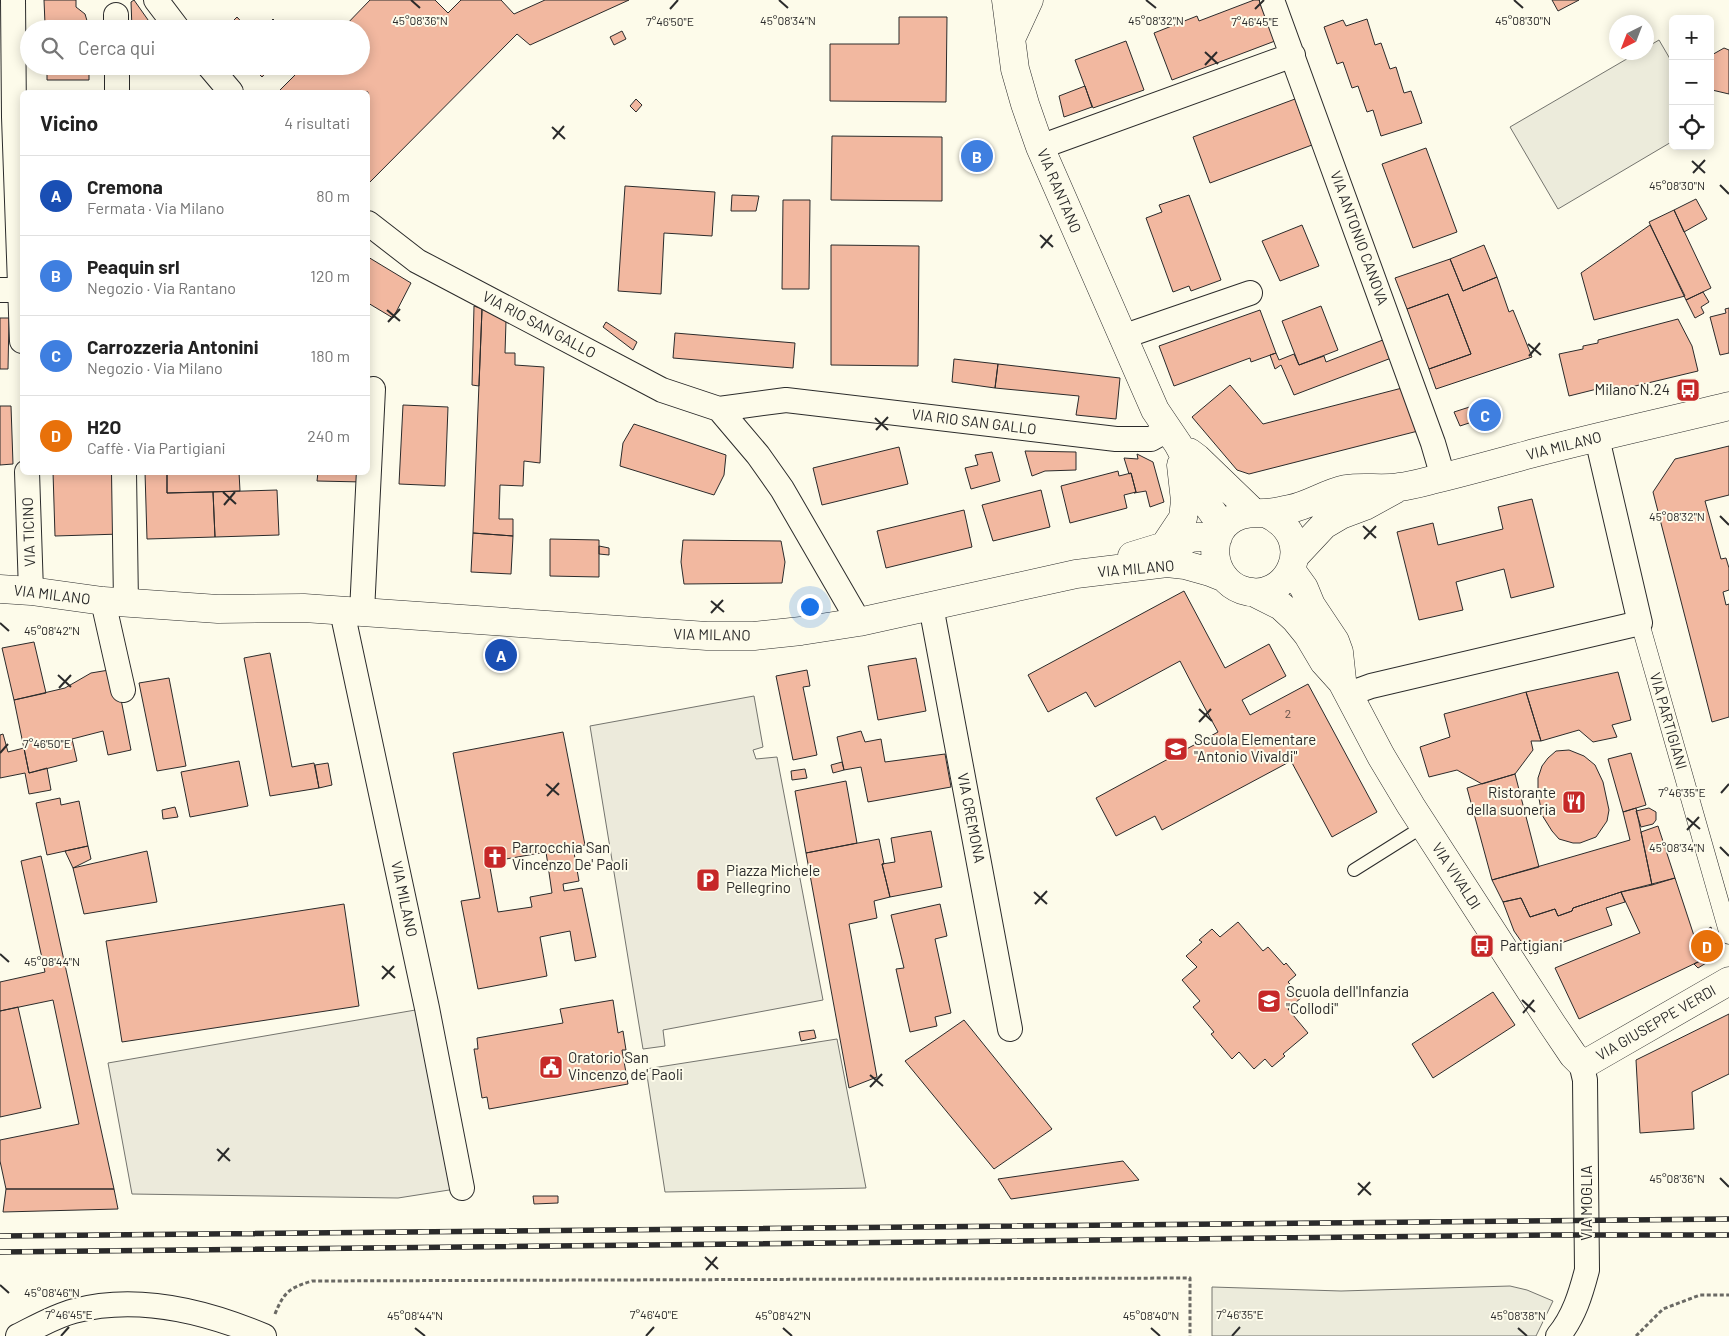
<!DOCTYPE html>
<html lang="it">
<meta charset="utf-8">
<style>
:root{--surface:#fff;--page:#f2f2f2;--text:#222;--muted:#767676;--line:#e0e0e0;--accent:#db2777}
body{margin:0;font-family:Barlow,sans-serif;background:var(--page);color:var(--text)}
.controls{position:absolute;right:15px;top:15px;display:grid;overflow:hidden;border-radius:8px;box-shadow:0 2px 12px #0003}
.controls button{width:45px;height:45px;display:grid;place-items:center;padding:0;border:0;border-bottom:1px solid var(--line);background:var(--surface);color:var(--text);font:25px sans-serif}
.compass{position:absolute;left:1609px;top:15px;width:45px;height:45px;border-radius:50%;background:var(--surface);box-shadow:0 2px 12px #0003;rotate:222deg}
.you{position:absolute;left:809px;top:606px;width:18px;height:18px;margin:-12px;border:4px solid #fff;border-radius:50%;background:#1a73e8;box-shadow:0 0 0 8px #1a73e833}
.badge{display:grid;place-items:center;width:32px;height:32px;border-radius:50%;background:var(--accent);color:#fff;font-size:16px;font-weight:700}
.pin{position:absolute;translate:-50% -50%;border:2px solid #fff;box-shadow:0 1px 5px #0006}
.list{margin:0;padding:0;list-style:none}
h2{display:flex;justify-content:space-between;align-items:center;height:65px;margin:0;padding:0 20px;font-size:21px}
h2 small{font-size:16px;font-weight:400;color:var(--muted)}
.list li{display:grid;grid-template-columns:32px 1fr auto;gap:15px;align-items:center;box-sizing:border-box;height:80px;padding:0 20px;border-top:1px solid var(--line)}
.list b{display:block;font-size:19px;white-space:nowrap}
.list p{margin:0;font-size:16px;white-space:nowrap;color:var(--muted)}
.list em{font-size:16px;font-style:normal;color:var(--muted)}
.icon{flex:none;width:28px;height:28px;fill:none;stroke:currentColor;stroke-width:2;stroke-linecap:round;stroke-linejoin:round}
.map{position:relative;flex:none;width:1729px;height:1336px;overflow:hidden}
.search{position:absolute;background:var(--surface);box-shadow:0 2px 12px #0003;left:20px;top:20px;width:350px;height:55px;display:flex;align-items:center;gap:12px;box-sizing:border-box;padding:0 18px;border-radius:28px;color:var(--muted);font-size:19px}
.panel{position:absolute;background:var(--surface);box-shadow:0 2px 12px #0003;left:20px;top:90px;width:350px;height:385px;border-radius:8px}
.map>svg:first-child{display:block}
.green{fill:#ecebdb;stroke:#74746e}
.parking{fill:#eceadb;stroke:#74746e}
.building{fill:#f2b8a0;stroke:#2b2b2b;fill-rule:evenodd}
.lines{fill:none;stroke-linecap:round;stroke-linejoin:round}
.service-casing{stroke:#2b2b2b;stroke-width:14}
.pedestrian-casing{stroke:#2b2b2b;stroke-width:19}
.minor-casing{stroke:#2b2b2b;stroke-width:26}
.tertiary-casing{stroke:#2b2b2b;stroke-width:29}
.path{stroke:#6a6964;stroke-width:3;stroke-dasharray:4 2.5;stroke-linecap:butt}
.service{stroke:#fdfbea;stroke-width:12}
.pedestrian{stroke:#fdfbea;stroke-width:18}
.minor{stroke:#fdfbea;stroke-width:24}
.tertiary{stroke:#fdfbea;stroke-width:28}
.rail-casing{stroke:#2b2b2b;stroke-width:5.5}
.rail{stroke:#fdfbea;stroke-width:4;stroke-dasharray:11;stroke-linecap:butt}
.ticks{fill:none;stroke:#2b2b2b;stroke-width:2}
.labels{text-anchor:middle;stroke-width:4;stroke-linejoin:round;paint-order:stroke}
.number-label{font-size:12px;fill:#5d4e48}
.street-label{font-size:15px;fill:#2b2b2b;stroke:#fdfbea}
.poi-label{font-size:15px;fill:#2b2b2b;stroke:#fdfbea;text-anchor:start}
.ticks-label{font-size:12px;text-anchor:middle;fill:#2b2b2b;stroke:#fdfbea;stroke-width:4;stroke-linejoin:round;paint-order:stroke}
</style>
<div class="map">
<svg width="1729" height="1336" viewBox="0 0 1729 1336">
<rect width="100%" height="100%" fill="#fdfbea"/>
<path class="green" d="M1659 40 1673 64V141L1558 209 1510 127 1637 53 1646 52 1647 47Z
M837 1039 866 1188 665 1192 646 1069Z
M1510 1286 1527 1290 1553 1301 1536 1336H1212V1287L1341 1291Z"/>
<path class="parking" d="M754 696 763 747 753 750 756 759 777 757 823 1000 663 1030 665 1046 643 1049 590 726Z
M427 1008 462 1188 398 1198 132 1194 108 1063Z"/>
<path class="building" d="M44 0H76V7L85 14 88 24H45Z
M134 0 153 27 154 29H132L131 2Z
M370 0H435L448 13 461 0H501L514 14 545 0H629L530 45 517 34 368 184V92H278L304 66H361V29H342Z
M1254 0H1259L1275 41 1172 80 1154 33 1197 16 1199 21Z
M1552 0H1579L1558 11Z
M237 17 248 29H225Z
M899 17H947L946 102 830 101V44H899Z
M273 19 283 29H264Z
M1367 19 1375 45 1381 43 1390 69 1396 67 1404 93 1411 91 1422 123 1381 136 1373 110 1367 112 1358 86 1352 88 1343 62 1337 64 1324 27 1343 20 1346 26Z
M622 31 626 39 614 45 610 37Z
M1126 41 1144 90 1093 108 1075 60Z
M1724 48 1729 50V94L1712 90 1710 87V56Z
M47 66H89V80H47Z
M251 66H272L262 77Z
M1085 86 1092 107 1064 117 1059 96Z
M636 99 642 105 636 112 630 106Z
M1295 99 1312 145 1210 183 1193 137Z
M832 136 942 137V201L831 200Z
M1426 148 1457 232 1413 248 1382 164Z
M625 186 715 192 712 236 664 233 661 294 618 291Z
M732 195 759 196 756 211H731Z
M1189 195 1221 280 1191 291 1189 286 1173 292 1146 218 1162 212 1159 205Z
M1696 199 1707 219 1684 232 1674 210Z
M783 200H810L809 289H782Z
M1674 210 1711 288 1686 300 1649 222Z
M1302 225 1319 266 1280 281 1262 241Z
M1650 225 1685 296 1594 320 1581 273Z
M831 245 919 246 918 366 831 365Z
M1484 245 1497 277 1463 291 1450 259Z
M368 257 411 283 393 318 368 303Z
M1450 259 1463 291 1497 277 1509 312 1513 310 1532 357 1436 389 1429 369 1471 354 1448 294 1407 309 1395 278Z
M1703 292 1709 302 1701 307 1704 313 1695 318 1686 300Z
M1448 294 1471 354 1429 369 1407 309Z
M474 306 482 309 479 386 472 385Z
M1321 306 1338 350 1299 365 1282 321Z
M1729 308V353L1720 355 1710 317 1726 313 1725 309Z
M482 309 506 321 505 353H515V365L544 367 540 463 524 461 523 486 500 485 499 519H513V536L473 533Z
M1260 310 1276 353 1251 362 1250 358 1174 386 1159 346Z
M0 318H9L8 369H0Z
M1678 319 1692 346 1698 371 1610 392 1609 386 1569 396 1559 354 1583 349V346L1598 343V340Z
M606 322 637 342 633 350 603 327Z
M675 333 795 343 793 368 673 358Z
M1388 338 1394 357 1294 395 1281 365 1275 369 1270 355 1276 353 1279 360 1294 354 1299 365 1324 356 1326 362Z
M954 359 998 364 995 388 952 382Z
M998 364 1120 378 1116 419 1076 415 1079 396 995 388Z
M1230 385 1263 424 1406 387 1418 431 1249 474 1237 470 1192 417Z
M1482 403 1487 417 1460 426 1454 412Z
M403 405 448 407 445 486 399 484Z
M0 406H11L13 464 0 465Z
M634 424 726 455 724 475 714 495 620 466 623 443Z
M1729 446V495L1705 501 1721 559 1726 558 1729 568V590L1723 592 1726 605 1729 604V717L1712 722 1653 492 1675 459Z
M899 447 908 484 822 505 813 468Z
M1025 451 1076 452V470L1045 471 1032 476Z
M992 452 1000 481 971 489 965 468 978 465 975 455Z
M1137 454 1153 462 1164 502 1150 507 1146 491 1134 493 1136 492 1131 473 1129 474 1124 458 1138 459Z
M1118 471 1119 476 1131 473 1136 492 1124 495 1127 508 1070 523 1061 486Z
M53 472H120L121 534 55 536Z
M145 472H167V493L213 492 215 537 147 539Z
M167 472H239L240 491 167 493Z
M318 472H364L363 482 317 481Z
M277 490 279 535 215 537 213 492Z
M1041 490 1050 527 993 541 982 505Z
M1532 499 1554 587 1511 598 1504 569 1456 582 1463 610 1419 620 1397 532 1433 523 1438 545 1503 529 1498 507Z
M964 510 972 547 886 568 877 531Z
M473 533 513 536 511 574 471 572Z
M550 539 599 540V577L550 576Z
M683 540 781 541 785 562 782 583 684 584 681 562Z
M599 546 609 548V555L599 554Z
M1184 591 1225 668 1269 644 1286 676 1242 700 1250 715 1308 684 1377 812 1332 837 1291 761 1162 830 1155 816 1116 836 1096 798 1218 732 1194 688 1180 661 1095 707 1086 692 1048 712 1028 675Z
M34 642 46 693 14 700 2 648Z
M270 653 292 767 314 763 319 788 270 796 244 658Z
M916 658 926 711 878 720 868 666Z
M115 669 131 750 108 755 103 731 72 739 77 761 29 773 14 700 65 688 91 673Z
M807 670 810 686 803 687 817 755 793 760 776 676Z
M1618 672 1631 720 1612 725 1617 737 1593 742 1579 730 1541 741 1526 692Z
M169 678 186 766 157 771 139 683Z
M1526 692 1541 741H1531L1533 750 1515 774 1482 784 1457 770 1429 777 1420 747 1450 737 1444 714Z
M861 731 865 742 881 739 885 762 945 754 951 787 868 802 861 767 844 770 837 737Z
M563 732 585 845 573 847 579 881 563 884 564 891 582 888 596 957 575 961 570 931 540 937 547 976 478 989 461 901 480 898 453 753ZM546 852 552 893 530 897 532 907 498 912 489 862Z
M3 734 8 752 24 748 29 773 47 768 51 790 29 794 25 773 0 778V735Z
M1569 750 1584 756 1595 765 1603 782 1609 810 1607 821 1596 837 1580 843H1573L1559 839 1552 831 1542 815 1538 793V778L1542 766 1548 758 1556 751Z
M1631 753 1646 805 1623 812 1608 759Z
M239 761 248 806 190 817 181 772Z
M842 762 844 770 833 773 831 765Z
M328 763 332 785 319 788 315 765Z
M805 769 807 778 792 780 791 771Z
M1515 774 1539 867 1492 880 1467 788Z
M846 781 857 843 806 853 795 791Z
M60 798 61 805 79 801 88 846 47 855 36 803Z
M175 807 178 817 163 819 162 810Z
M1636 808 1652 885 1621 892 1573 908 1572 911 1558 916 1555 909 1530 917 1521 898 1503 902 1492 880 1630 840 1623 812Z
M1649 808 1656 812V820L1653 824 1641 827 1636 811Z
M1658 826 1675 878 1652 885 1641 832Z
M931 831 942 887 890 897 882 864 895 862 891 838Z
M879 839 884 864H882L890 897 874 901 877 918 849 924 877 1077 849 1088 806 853Z
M88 846 91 859 73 868 65 851Z
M147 851 157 902 84 914 73 868Z
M41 856 44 869 114 1189H6L0 1161V1140L79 1124 53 1000 0 1011V982L45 972 21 861Z
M1675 878 1702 960 1579 1019 1555 968 1640 933 1621 892Z
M1621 892 1625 902 1606 908 1612 925 1530 954 1514 931 1503 902 1521 898 1530 917 1555 909 1558 916 1572 911 1573 908Z
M344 904 359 1006 122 1042 106 941Z
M940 904 947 936 935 939 951 1013 935 1017 937 1026 910 1032 896 969 904 968 891 915Z
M1238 922 1263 951 1268 947 1284 965 1286 963 1296 975 1288 982 1302 997 1288 1009 1308 1033 1283 1054 1285 1056 1272 1067 1265 1059 1254 1069 1239 1052 1232 1059 1211 1034 1214 1032 1193 1007 1200 1001 1182 980 1197 967 1186 956 1202 942 1199 940 1212 929 1220 937Z
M1711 927 1719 955 1698 968 1694 964 1702 960 1695 937Z
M1493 992 1515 1025 1433 1078 1412 1044Z
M613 1000 618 1033 623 1031 626 1050H622L628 1084 489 1109 487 1097 482 1098 474 1049H478L477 1038 563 1023 560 1009Z
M18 1007 41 1108 0 1117V1011Z
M1729 1014V1074L1692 1092 1694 1129 1640 1133 1636 1060Z
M964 1020 1052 1129 994 1169 905 1061Z
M814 1030 816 1038 801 1041 799 1032Z
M1123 1161 1139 1180 1011 1199 998 1179Z
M6 1189H114L118 1209 3 1212Z
M533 1196H558V1203L534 1204Z"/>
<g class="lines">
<g class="service-casing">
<path id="service" d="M1354 870 1424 826"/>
</g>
<g class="pedestrian-casing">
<path id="pedestrian" d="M1640 623 1729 935"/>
</g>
<g class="minor-casing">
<path id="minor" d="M13 0 14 117 22 341
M156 0 178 29
M1272 0 1433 443 1443 477
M116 15V29
M117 66V92
M209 66 231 92
M1040 147 1293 55
M368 223 417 261 662 390 719 409 758 455 782 489 859 622
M0 290H21
M1122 337 1250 293
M719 409 786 400 1116 439H1151L1167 430
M27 472 31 591
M124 472 126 603
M103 601 123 690
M931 606 1010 1029
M342 611 427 1008 462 1188
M362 612 373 389
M1349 694 1371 686 1640 623 1597 438
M18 1336C36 1327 55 1316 74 1311 137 1294 205 1311 264 1336
M1558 1336C1574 1317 1581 1293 1587 1270L1585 1080 1581 1063"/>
</g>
<g class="tertiary-casing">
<path id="tertiary" d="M1006 0 1015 69 1025 104 1040 147 1155 410 1178 444 1189 464 1208 506 1223 527
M1011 39 1029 0
M1189 452 1197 458 1253 512
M1265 513C1321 537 1288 606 1242 590 1211 579 1205 534 1234 518 1244 513 1253 513 1264 513 1272 513 1281 511 1290 509 1310 505 1326 493 1346 489 1364 486 1382 490 1399 487 1411 486 1424 482 1436 479 1469 471 1501 462 1534 453 1599 436 1664 422 1729 406
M1165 545 1183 518 1185 501 1181 465
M1132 556 1194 537H1218
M1295 556 1324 525 1341 515 1365 506 1396 489
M1291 570 1304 588 1311 605 1335 641 1339 652 1342 680
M0 589 31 591 103 601 218 609 304 608 707 636H754L801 631 859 622 1076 574 1167 563 1185 565 1210 572 1225 578
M1253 592 1281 606 1295 619 1308 635 1324 662 1342 682 1381 756 1411 806 1552 1024 1573 1055 1581 1063 1590 1061 1729 981"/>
</g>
<path class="path" d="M275 1314C284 1292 289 1288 312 1281L1190 1278V1336
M1636 1336 1663 1309 1700 1295H1729"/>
<use href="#service" class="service"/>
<use href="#pedestrian" class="pedestrian"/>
<use href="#minor" class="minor"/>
<use href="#tertiary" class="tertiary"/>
<g class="rail-casing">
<path id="rail" d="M0 1236 1729 1219
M0 1252 1556 1235H1729"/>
</g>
<use href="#rail" class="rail"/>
</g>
<path class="ticks" d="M411 0 420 8M779 0 788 8M1146 0 1156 8M1514 0 1523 8M670 9 678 0M1255 9 1264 0M1205 52 1218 64M1205 65 1217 52M552 127 565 139M553 139 564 126M1692 161 1705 173M1693 173 1705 160M1720 185 1729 194M1040 235 1053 247M1041 248 1052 235M387 310 400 321M388 322 400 309M1528 344 1541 355M1529 356 1540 343M875 418 888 430M876 430 888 417M223 492 236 504M224 505 235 492M1720 516 1729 525M1363 526 1376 538M1364 539 1376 526M711 601 724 612M711 613 723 600M0 623 9 631M58 675 71 687M59 688 71 675M1199 709 1212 721M1199 722 1211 709M0 753 8 744M546 784 559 795M1721 793 1729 784M547 796 559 783M1687 818 1700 829M1687 830 1699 817M1720 847 1729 856M1034 892 1047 904M1035 904 1047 891M0 954 9 962M382 966 395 978M382 979 394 966M1522 1000 1535 1012M1523 1013 1534 1000M870 1075 883 1086M870 1087 882 1074M217 1149 230 1161M218 1161 229 1148M1720 1178 1729 1187M1358 1183 1371 1195M1358 1195 1370 1182M705 1257 718 1269M706 1270 717 1257M0 1285 9 1293M415 1328 425 1336M783 1328 792 1336M1151 1328 1160 1336M1518 1328 1527 1336M61 1336 69 1327M646 1336 654 1327M1232 1336 1240 1327"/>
<defs>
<g id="bus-square" transform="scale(1.25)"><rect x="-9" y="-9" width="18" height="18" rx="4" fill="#c62828" stroke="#fdfbea"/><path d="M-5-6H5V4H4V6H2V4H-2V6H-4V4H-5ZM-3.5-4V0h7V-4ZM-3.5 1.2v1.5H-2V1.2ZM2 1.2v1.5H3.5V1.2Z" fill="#fff"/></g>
<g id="school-square" transform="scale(1.25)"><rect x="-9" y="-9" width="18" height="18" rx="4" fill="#c62828" stroke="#fdfbea"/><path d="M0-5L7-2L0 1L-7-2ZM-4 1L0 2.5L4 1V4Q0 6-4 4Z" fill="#fff"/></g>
<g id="restaurant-square" transform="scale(1.25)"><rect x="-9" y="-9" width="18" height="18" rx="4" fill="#c62828" stroke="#fdfbea"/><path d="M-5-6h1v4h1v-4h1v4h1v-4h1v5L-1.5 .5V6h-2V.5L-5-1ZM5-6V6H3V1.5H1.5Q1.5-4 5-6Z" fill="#fff"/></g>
<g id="church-square" transform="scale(1.25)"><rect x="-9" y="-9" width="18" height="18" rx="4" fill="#c62828" stroke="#fdfbea"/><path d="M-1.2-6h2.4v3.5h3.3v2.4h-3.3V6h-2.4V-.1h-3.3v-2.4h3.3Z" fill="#fff"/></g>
<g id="parking-square" transform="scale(1.25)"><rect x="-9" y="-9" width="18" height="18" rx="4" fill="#c62828" stroke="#fdfbea"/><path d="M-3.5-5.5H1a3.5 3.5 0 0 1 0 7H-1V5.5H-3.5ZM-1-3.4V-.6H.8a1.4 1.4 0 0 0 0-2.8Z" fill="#fff"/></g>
<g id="civic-square" transform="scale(1.25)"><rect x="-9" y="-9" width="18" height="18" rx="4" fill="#c62828" stroke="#fdfbea"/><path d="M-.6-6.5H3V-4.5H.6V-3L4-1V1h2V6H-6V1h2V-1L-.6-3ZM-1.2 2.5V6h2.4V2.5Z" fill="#fff"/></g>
</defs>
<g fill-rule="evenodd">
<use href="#bus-square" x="1688" y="390"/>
<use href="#school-square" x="1176" y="749"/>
<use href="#restaurant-square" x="1574" y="802"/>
<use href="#church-square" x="495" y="857"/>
<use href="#parking-square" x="708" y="880"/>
<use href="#bus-square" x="1482" y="946"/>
<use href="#school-square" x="1269" y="1001"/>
<use href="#civic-square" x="551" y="1067"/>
</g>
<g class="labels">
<g class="number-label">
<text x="1288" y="718">2</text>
</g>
<g class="street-label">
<text transform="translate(1059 191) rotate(67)" y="5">VIA RANTANO</text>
<text transform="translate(1359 238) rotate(70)" y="5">VIA ANTONIO CANOVA</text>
<text transform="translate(539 325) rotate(28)" y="5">VIA RIO SAN GALLO</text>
<text transform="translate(974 422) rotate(7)" y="5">VIA RIO SAN GALLO</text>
<text transform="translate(1564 446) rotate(-14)" y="5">VIA MILANO</text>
<text transform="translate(29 532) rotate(-92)" y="5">VIA TICINO</text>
<text transform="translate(1136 569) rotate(-5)" y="5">VIA MILANO</text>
<text transform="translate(52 595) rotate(7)" y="5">VIA MILANO</text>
<text transform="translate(712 635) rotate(1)" y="5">VIA MILANO</text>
<text transform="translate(1668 721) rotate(74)" y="5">VIA PARTIGIANI</text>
<text transform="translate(971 818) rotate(79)" y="5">VIA CREMONA</text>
<text transform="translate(1456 876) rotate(57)" y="5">VIA VIVALDI</text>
<text transform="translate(404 899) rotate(78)" y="5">VIA MILANO</text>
<text transform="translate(1656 1023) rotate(-30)" y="5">VIA GIUSEPPE VERDI</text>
<text transform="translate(1587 1203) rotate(-90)" y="5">VIA MOGLIA</text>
</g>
<g class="poi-label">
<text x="1670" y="395" text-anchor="end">Milano N.24</text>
<text x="1194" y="745">Scuola Elementare<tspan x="1194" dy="17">"Antonio Vivaldi"</tspan></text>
<text x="1556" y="798" text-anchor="end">Ristorante<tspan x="1556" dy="17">della suoneria</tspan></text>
<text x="512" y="853">Parrocchia San<tspan x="512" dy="17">Vincenzo De' Paoli</tspan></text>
<text x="726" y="876">Piazza Michele<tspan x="726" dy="17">Pellegrino</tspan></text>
<text x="1500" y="951">Partigiani</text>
<text x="1286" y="997">Scuola dell'Infanzia<tspan x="1286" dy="17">"Collodi"</tspan></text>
<text x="568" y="1063">Oratorio San<tspan x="568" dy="17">Vincenzo de' Paoli</tspan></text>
</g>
</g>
<g class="ticks-label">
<text x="420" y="25">45°08'36"N</text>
<text x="788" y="25">45°08'34"N</text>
<text x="1156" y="25">45°08'32"N</text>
<text x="1523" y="25">45°08'30"N</text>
<text x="670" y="26">7°46'50"E</text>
<text x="1255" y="26">7°46'45"E</text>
<text x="1677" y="190">45°08'30"N</text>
<text x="1677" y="521">45°08'32"N</text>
<text x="52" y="635">45°08'42"N</text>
<text x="47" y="748">7°46'50"E</text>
<text x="1682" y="797">7°46'35"E</text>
<text x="1677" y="852">45°08'34"N</text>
<text x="52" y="966">45°08'44"N</text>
<text x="1677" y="1183">45°08'36"N</text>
<text x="52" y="1297">45°08'46"N</text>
<text x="69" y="1319">7°46'45"E</text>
<text x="654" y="1319">7°46'40"E</text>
<text x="1240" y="1319">7°46'35"E</text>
<text x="415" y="1320">45°08'44"N</text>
<text x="783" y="1320">45°08'42"N</text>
<text x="1151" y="1320">45°08'40"N</text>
<text x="1518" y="1320">45°08'38"N</text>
</g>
</svg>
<div class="controls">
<button>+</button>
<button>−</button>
<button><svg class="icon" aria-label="locate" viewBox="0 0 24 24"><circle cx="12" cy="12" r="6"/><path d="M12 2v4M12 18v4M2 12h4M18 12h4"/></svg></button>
</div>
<svg class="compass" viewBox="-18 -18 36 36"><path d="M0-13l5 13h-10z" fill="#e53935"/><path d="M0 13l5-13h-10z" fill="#767676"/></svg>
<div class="you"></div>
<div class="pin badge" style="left:501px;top:655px;background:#1a4fb4">A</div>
<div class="pin badge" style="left:977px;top:156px;background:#3f7fe0">B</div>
<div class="pin badge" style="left:1485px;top:415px;background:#3f7fe0">C</div>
<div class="pin badge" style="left:1707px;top:946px;background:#e8710a">D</div>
<div class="search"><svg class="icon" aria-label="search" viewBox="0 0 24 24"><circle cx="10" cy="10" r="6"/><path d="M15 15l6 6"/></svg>Cerca qui</div>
<section class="panel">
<h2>Vicino<small>4 risultati</small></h2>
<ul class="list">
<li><span class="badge" style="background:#1a4fb4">A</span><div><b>Cremona</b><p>Fermata · Via Milano</p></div><em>80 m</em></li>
<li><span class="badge" style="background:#3f7fe0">B</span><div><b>Peaquin srl</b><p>Negozio · Via Rantano</p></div><em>120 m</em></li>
<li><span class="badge" style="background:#3f7fe0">C</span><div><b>Carrozzeria Antonini</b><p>Negozio · Via Milano</p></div><em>180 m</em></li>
<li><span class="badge" style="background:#e8710a">D</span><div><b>H2O</b><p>Caffè · Via Partigiani</p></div><em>240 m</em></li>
</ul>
</section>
</div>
